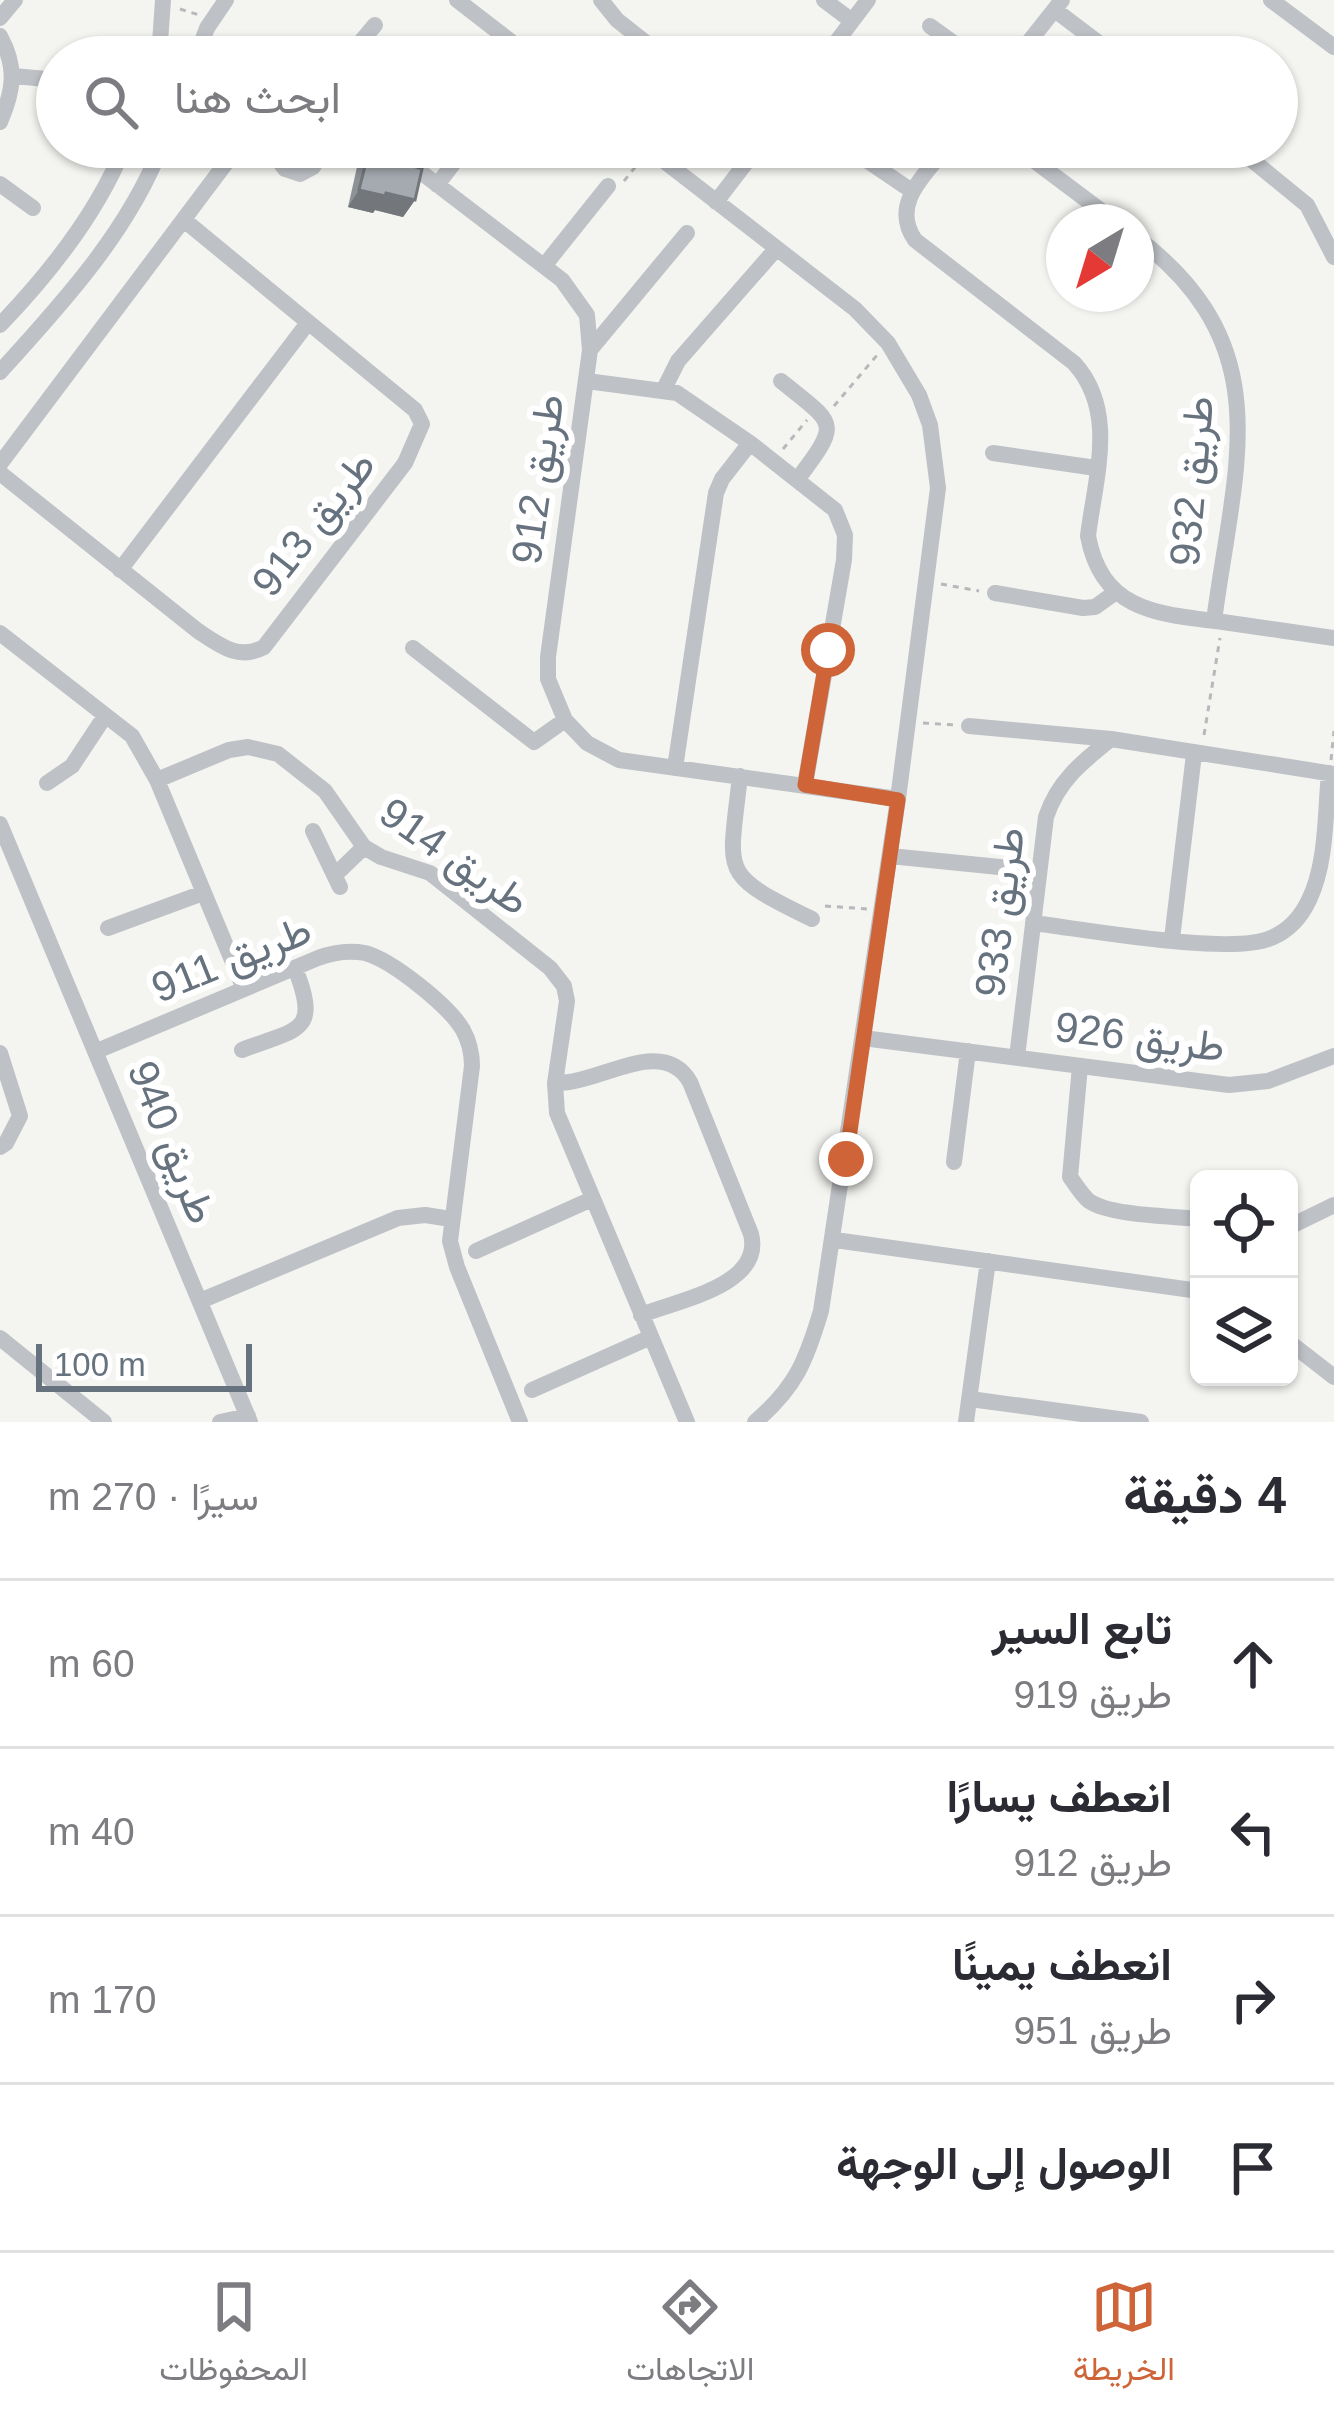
<!DOCTYPE html>
<html lang="ar">
<meta charset="utf-8">
<style>
:root{--surface:#fff;--page:#f7f7f7;--text:#2b2b33;--muted:#7c7c81;--line:#e1e1e2;--accent:#ce6437}
body{margin:0;font-family:Helvetica,Vazirmatn,sans-serif;background:var(--page);color:var(--text);direction:rtl}
.controls{position:absolute;right:36px;bottom:36px;display:grid;overflow:hidden;border-radius:18px;box-shadow:0 3px 9px #0004}
.controls button{width:108px;height:108px;display:grid;place-items:center;padding:0;border:0;border-bottom:3px solid var(--line);background:var(--surface);color:var(--text);font:60px sans-serif}
.compass{position:absolute;left:1046px;top:204px;width:108px;height:108px;border-radius:50%;background:var(--surface);box-shadow:0 3px 9px #0004;rotate:218deg}
.scale{position:absolute;left:36px;bottom:30px;width:216px;box-sizing:border-box;padding-left:12px;border:6px solid #67727f;border-top:0;font-size:33px;line-height:42px;white-space:nowrap;color:#67727f;-webkit-text-stroke:9px #fff;paint-order:stroke}
.stop{position:absolute;width:36px;height:36px;margin:-27px;border:9px solid #ce6437;border-radius:50%;background:#fff}
.stop.end{background:#ce6437;border-color:#fff;box-shadow:0 3px 12px #0008}
.list{margin:0;padding:0;list-style:none}
h2{display:flex;justify-content:space-between;align-items:center;height:156px;margin:0;padding:0 48px;font-size:51px}
h2 small{font-size:39px;font-weight:400;color:var(--muted)}
.list li{display:grid;grid-template-columns:78px 1fr auto;gap:36px;align-items:center;box-sizing:border-box;height:168px;padding:0 48px;border-top:3px solid var(--line)}
.list b{display:block;font-size:45px;white-space:nowrap}
.list p{margin:0;font-size:39px;white-space:nowrap;color:var(--muted)}
.list em{font-size:39px;font-style:normal;color:var(--muted)}
.icon{flex:none;width:66px;height:66px;fill:none;stroke:currentColor;stroke-width:2;stroke-linecap:round;stroke-linejoin:round}
.map{position:relative;flex:none;width:1334px;height:1422px;overflow:hidden;direction:ltr}
.search{position:absolute;background:var(--surface);box-shadow:0 3px 9px #0004;left:36px;right:36px;top:36px;height:132px;display:flex;align-items:center;gap:30px;box-sizing:border-box;padding:0 42px;border-radius:66px;color:var(--muted);font-size:45px}
.sheet{height:828px;background:var(--surface)}
nav{display:flex;justify-content:space-around;align-items:center;box-sizing:border-box;height:168px;border-top:3px solid var(--line);background:var(--surface);font-size:33px;color:var(--muted)}
nav a{display:grid;justify-items:center;gap:6px}
nav .on{color:var(--accent)}
.map>svg:first-child{display:block}
.lines{fill:none;stroke-linecap:round;stroke-linejoin:round}
.path{stroke:#b6b8bb;stroke-width:3;stroke-dasharray:6 6;stroke-linecap:butt}
.minor{stroke:#bec1c5;stroke-width:16}
.wall{fill:#8d9297}
.shaded-wall{fill:#73777b}
.building{fill:#a4aab0;stroke:#73777b;stroke-width:3}
.route{stroke:#ce6437;stroke-width:15}
.labels{text-anchor:middle;stroke-width:12;stroke-linejoin:round;paint-order:stroke}
.street-label{font-size:42px;fill:#67727f;stroke:#fff}
</style>
<div class="map">
<svg width="1334" height="1422" viewBox="0 0 1334 1422">
<rect width="100%" height="100%" fill="#f4f4f1"/>
<g class="lines">
<path class="path" d="M180 9 199 15
M624 181 640 161
M834 406 878 354
M783 449 807 420
M941 584 979 591
M923 723 955 725
M1204 735 1220 638
M1331 760 1334 731
M825 906 868 909"/>
<path class="minor" d="M457 0 531 57
M601 0 617 20 664 57
M824 0 852 21
M1271 0 1334 47
M1055 10 1117 57
M0 18 15 0
M930 26 973 57
M0 36C17 67 14 90 0 122
M159 57 163 0
M196 57 207 28 226 0
M348 57 375 25
M825 57 868 0
M1017 57 1062 0
M14 76 57 80
M269 147 285 169 300 174 313 167 325 147
M388 147 562 280 587 315 590 350 548 657V679L565 720 587 743 619 760 898 799
M646 147 855 309 888 343 919 395 930 425 938 488 898 799 821 1311C806 1361 796 1387 755 1422
M847 147 912 191
M947 147C925 175 890 204 915 240L1074 363C1118 411 1095 478 1088 536 1102 612 1159 614 1223 622 1260 627 1297 633 1334 638
M1016 147 1116 222
M1236 147 1307 205 1334 257
M0 184 33 208
M437 185 466 147
M716 202 758 147
M1136 237C1282 347 1234 466 1214 621
M544 266 608 186
M0 325C48 275 98 212 124 147
M590 350 687 233
M0 372C61 305 128 232 161 147
M587 381 677 393 750 443 835 510 845 535 844 560 805 785
M781 381C837 426 841 421 797 480
M664 389 678 361 776 249
M993 453 1096 468
M0 464 238 147
M0 473 198 631C219 645 239 661 264 647L405 463 422 424 415 410 184 220
M120 570 307 324
M995 593 1083 608 1095 607 1116 592
M0 633 132 736 157 780 244 989
M413 648 534 742 565 720
M969 726 1111 739 1334 774
M675 768 716 493 722 479 750 443
M740 776C729 876 718 873 812 919
M157 780 229 750 248 747 278 754 325 791 364 847 381 857 430 873 550 968 564 986 567 1001 555 1083 557 1113 687 1422
M47 783 72 766 105 716
M0 824 250 1422
M313 831 340 887
M890 856 1039 871
M335 875 364 847
M1033 923C1083 929 1231 956 1271 938 1288 931 1301 917 1309 900 1327 863 1325 814 1329 773
M108 928 203 893
M1172 939 1194 754
M863 1038 1229 1085 1268 1081 1334 1056
M242 1050C298 1028 321 1034 295 968
M97 1051 318 958C334 952 349 950 365 953 392 960 449 1006 463 1030 469 1041 472 1053 472 1066L450 1241 457 1267 520 1422
M0 1053 20 1116 6 1143 0 1147
M1017 1057 1046 817C1058 781 1082 762 1111 739
M1080 1066 1070 1177C1076 1185 1082 1195 1089 1201 1111 1216 1172 1216 1199 1219
M555 1083C598 1085 662 1034 690 1082L751 1234C764 1285 679 1300 641 1315
M954 1162 968 1051
M1289 1227 1334 1205
M835 1240 1199 1291
M476 1251 592 1199
M200 1301 398 1218 425 1215 451 1219
M0 1338 104 1422
M1289 1342 1334 1377
M532 1390 651 1337
M970 1399 1141 1422
M220 1422 248 1416
M966 1422 988 1261"/>
</g>
<path class="wall" d="M369 150 415 200 403 217 375 210 373 213 348 207 357 167Z"/>
<path class="shaded-wall" d="M359 190 386 193 415 200 403 217 375 210 373 213 348 207Z"/>
<path class="building" d="M369 150 422 169 415 200 386 193 385 196 359 190Z"/>
<g class="lines">
<path class="route" d="M828 650 805 785 898 800 846 1159"/>
</g>
<g class="labels">
<g class="street-label">
<text transform="translate(537 479) rotate(-82)" y="15">طريق 912</text>
<text transform="translate(1191 481) rotate(-85)" y="15">طريق 932</text>
<text transform="translate(313 523) rotate(-52)" y="15">طريق 913</text>
<text transform="translate(455 856) rotate(35)" y="15">طريق 914</text>
<text transform="translate(999 912) rotate(-83)" y="15">طريق 933</text>
<text transform="translate(231 958) rotate(-22)" y="15">طريق 911</text>
<text transform="translate(1140 1036) rotate(7)" y="15">طريق 926</text>
<text transform="translate(173 1142) rotate(68)" y="15">طريق 940</text>
</g>
</g>
</svg>
<div class="controls">
<button><svg class="icon" aria-label="locate" viewBox="0 0 24 24"><circle cx="12" cy="12" r="6"/><path d="M12 2v4M12 18v4M2 12h4M18 12h4"/></svg></button>
<button><svg class="icon" aria-label="layers" viewBox="0 0 24 24"><path d="M12 4l9 5-9 5-9-5zM3 14l9 5 9-5"/></svg></button>
</div>
<svg class="compass" viewBox="-18 -18 36 36"><path d="M0-13l5 13h-10z" fill="#e53935"/><path d="M0 13l5-13h-10z" fill="#7c7c81"/></svg>
<div class="scale">100 m</div>
<div class="stop" style="left:828px;top:650px"></div>
<div class="stop end" style="left:846px;top:1159px"></div>
<div class="search"><svg class="icon" aria-label="search" viewBox="0 0 24 24"><circle cx="10" cy="10" r="6"/><path d="M15 15l6 6"/></svg>ابحث هنا</div>
</div>
<section class="sheet">
<h2>4 دقيقة<small>سيرًا · 270 m</small></h2>
<ul class="list">
<li><svg class="icon" aria-label="ahead" viewBox="0 0 24 24"><path d="M12 20V5M6 11l6-6 6 6"/></svg><div><b>تابع السير</b><p>طريق 919</p></div><em>60 m</em></li>
<li><svg class="icon" aria-label="left" viewBox="0 0 24 24"><path d="M17 20v-9H6M10 6l-5 5 5 5"/></svg><div><b>انعطف يسارًا</b><p>طريق 912</p></div><em>40 m</em></li>
<li><svg class="icon" aria-label="right" viewBox="0 0 24 24"><path d="M7 20v-9h11M14 6l5 5-5 5"/></svg><div><b>انعطف يمينًا</b><p>طريق 951</p></div><em>170 m</em></li>
<li><svg class="icon" aria-label="arrive" viewBox="0 0 24 24"><path d="M6 21V4h12l-3 4 3 4H6"/></svg><div><b>الوصول إلى الوجهة</b></div></li>
</ul>
</section>
<nav>
<a class="on"><svg class="icon" aria-label="map" viewBox="0 0 24 24"><path d="M3 6l6-2 6 2 6-2v14l-6 2-6-2-6 2zM9 4v14M15 6v14"/></svg>الخريطة</a>
<a><svg class="icon" aria-label="directions" viewBox="0 0 24 24"><path d="M12 3l9 9-9 9-9-9zM9 14v-3h6M13 9l2 2-2 2"/></svg>الاتجاهات</a>
<a><svg class="icon" aria-label="saved" viewBox="0 0 24 24"><path d="M7 4h10v16l-5-4-5 4z"/></svg>المحفوظات</a>
</nav>
